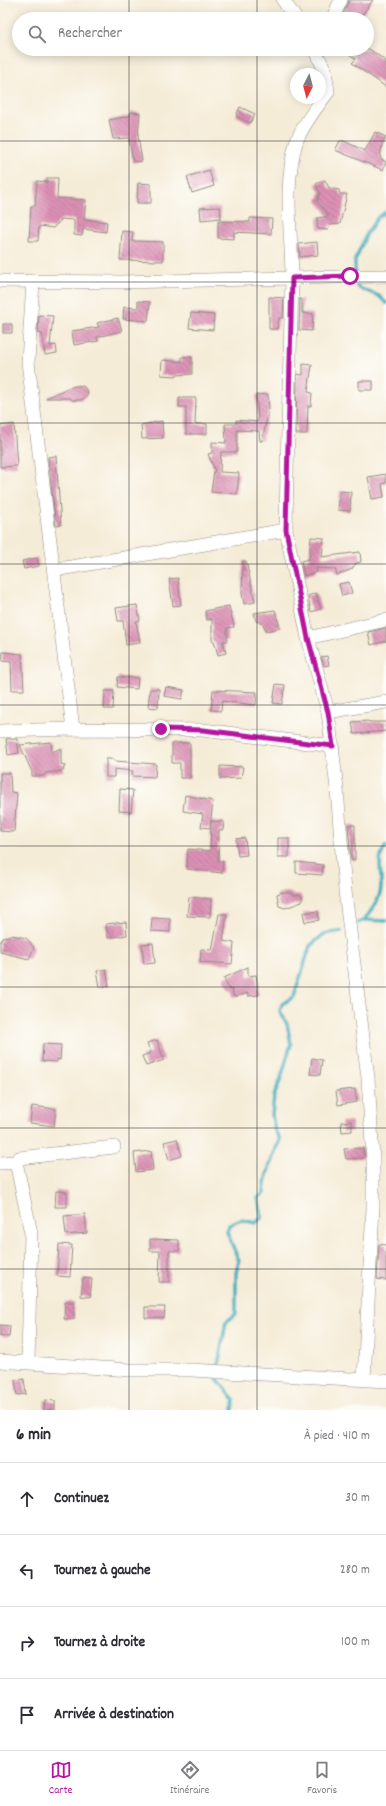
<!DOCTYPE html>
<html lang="fr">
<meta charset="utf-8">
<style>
:root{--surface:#fff;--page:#f2f2f3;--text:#2b2b33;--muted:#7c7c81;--line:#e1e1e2;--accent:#b5179e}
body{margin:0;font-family:Dekko,sans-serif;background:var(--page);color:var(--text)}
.compass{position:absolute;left:290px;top:68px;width:36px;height:36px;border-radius:50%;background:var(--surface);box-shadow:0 2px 10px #0003;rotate:186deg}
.stop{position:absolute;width:12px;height:12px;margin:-9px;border:3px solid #b5179e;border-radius:50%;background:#fff}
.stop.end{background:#b5179e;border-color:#fff;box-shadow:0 1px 4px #0008}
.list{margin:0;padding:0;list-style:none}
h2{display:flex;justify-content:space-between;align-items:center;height:52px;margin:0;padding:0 16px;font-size:17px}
h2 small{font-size:13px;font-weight:400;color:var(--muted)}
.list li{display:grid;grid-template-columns:26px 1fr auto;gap:12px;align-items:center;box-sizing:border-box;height:72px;padding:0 16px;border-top:1px solid var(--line)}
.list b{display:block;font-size:15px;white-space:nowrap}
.list em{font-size:13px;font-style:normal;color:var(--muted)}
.icon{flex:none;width:22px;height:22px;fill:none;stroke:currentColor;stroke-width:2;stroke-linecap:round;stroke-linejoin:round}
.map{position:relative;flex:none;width:386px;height:1410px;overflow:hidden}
.search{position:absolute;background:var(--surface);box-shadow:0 2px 10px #0003;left:12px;right:12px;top:12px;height:44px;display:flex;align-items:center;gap:10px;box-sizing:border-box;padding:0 14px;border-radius:22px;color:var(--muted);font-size:15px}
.sheet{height:340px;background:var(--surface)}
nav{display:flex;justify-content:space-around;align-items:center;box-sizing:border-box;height:56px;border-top:1px solid var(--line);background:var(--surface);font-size:11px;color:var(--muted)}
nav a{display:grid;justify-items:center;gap:2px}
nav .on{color:var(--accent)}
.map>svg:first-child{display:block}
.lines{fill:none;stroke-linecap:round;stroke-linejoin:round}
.stream{stroke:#3dabbc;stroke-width:3.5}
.building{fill:url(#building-back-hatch)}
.minor-casing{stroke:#908c81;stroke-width:14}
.minor{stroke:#fff;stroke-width:13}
.route{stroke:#b5179e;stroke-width:5}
.grid{fill:none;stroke:#2b2b2b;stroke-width:1;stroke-opacity:0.55}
</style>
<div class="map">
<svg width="386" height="1410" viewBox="0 0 386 1410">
<defs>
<pattern id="building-back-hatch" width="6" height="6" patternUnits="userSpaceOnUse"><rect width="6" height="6" fill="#dc90b5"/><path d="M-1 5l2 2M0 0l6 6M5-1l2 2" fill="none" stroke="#b37693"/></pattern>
</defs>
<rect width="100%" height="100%" fill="#fdfcf7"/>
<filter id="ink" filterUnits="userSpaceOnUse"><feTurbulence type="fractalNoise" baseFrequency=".025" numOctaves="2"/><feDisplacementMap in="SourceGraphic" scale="8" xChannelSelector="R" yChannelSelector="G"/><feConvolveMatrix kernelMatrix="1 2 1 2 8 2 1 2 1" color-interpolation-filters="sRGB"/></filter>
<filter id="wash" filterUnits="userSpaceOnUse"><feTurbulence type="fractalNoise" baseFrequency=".012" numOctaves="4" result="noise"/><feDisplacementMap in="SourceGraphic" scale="16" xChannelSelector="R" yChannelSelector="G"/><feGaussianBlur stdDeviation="0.9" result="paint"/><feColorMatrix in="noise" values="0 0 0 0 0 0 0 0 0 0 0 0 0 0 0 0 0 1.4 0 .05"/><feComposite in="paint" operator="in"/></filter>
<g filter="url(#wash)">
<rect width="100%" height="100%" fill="#f5ecd7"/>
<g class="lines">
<path class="stream" d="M386 212 378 217 367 233 355 260V283L359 288 379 296 386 303
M364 920C371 911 381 899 381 886 382 871 376 859 386 846
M358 923 364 920 386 921
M233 1410 234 1400 216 1377 226 1322 236 1314V1273L239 1261 227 1232 229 1225 241 1220 256 1223 262 1217 258 1198 264 1193C265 1174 273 1157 280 1139L275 1131 272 1115 274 1096 281 1078 291 1044 287 1024 280 1011 282 1004 294 997 310 946 324 934 341 931"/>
</g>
<g id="blocks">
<path class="building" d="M349 0H373L359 19H341Z
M342 49H369L386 61V87L352 63 356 59Z
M240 107 255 114 250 123 236 116Z
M131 112 140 113 138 136 142 161 133 162 129 138 113 139 109 120 130 116Z
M375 132 386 137 382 145 380 158 386 162 383 170 335 150 340 141H344L365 151Z
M209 170 214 186 192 193 187 177Z
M47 178H58L57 198 86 200 84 219 107 222 106 232 83 229 82 236 74 235V220L62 219 53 228 39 226 38 241H29L31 206H35L37 181 47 182Z
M325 180 329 188 339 190 340 194H347L340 224 330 225 328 230 318 229 317 218 329 216 317 201 320 193 316 184Z
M138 183 151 184V203H137Z
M220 207 221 218 201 220 200 208Z
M250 218 272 219 271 234 234 232V239L218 238V221L250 222Z
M122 231 133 232 132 241 163 242V261L120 260Z
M317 242 318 255 300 257 299 244Z
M269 297 284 298 283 318H279L277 329H269Z
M300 299H302V313L313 314 312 331 299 330Z
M138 301 150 302 148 321 123 319 124 307 138 308Z
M191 313 214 315 213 330 189 328Z
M39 315 53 316 50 346 56 345 57 353 45 355 42 334 38 333Z
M118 318 122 331 97 337 98 341 74 345 72 331 99 327 97 323Z
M3 324H12V333H3Z
M182 357H192V374L176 375V376L161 375 162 360 182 362Z
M303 364 312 365 308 392 312 393 311 406H308L307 434H296L297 374 303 375Z
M359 381H373V390H359Z
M75 386H83L85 388 88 393 86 397 81 400H73L69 398H46L68 388Z
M268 394 269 409 262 441H260L259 431 237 430V452H221L220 472 239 473 237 494 211 492 214 471H215L208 454 212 453V442L226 443 225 424H236V420L258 422 256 395Z
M179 398H196L195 424H207V434H186V407H179Z
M162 421 163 438 142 439 141 425Z
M14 424 17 466 0 467V426Z
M56 456 61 525 56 526 48 457Z
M386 474V483L382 484 384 497 372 499 368 477Z
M340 491 351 492 350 511 338 510Z
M311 537 324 538 322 557 360 552 361 562 356 563 352 569 337 575 335 569 316 568 317 572 304 576 301 561 309 559Z
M37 558 39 566 24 569 22 561Z
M243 561H246L255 602 244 604 242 593Z
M178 578 181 605 173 606 169 579Z
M349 582 352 593 342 596 339 584Z
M316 593 321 609 311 612 308 596Z
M137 605 140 621H136L140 643 126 645 123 621H118L116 608Z
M229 606 234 627 227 628V641H223L226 653 218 655 214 641H212V619L207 620 205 611Z
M275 610 280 628 266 631 263 624 256 621 254 613Z
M386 628V641L371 645 368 632Z
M3 652 22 654 24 690H12L11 662 2 661Z
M327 656 329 665 324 666 321 657Z
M118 677 138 678 137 689 117 687Z
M276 684 285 685 282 704 273 703Z
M166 687 184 690 182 699 164 696Z
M150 689H159L158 708 148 707Z
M213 690 257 692 256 705 222 701 221 711 211 710Z
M105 691H114L113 709H104Z
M368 721 369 722H386V731L354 734 352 722Z
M6 739H17L19 753 8 755Z
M51 742 52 752 61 748V764L65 765 63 771 46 773 43 776H32V772L20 745Z
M172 743H190V778H180V763H172Z
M106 759H114V761L156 764 155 777 132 776 133 771 114 769V777H106Z
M220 766 243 767 241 778 220 779Z
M0 773H10L11 792 17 793 14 832 0 831Z
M120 789 133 790 131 812 119 811Z
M185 795 213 801 210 828 201 827 203 814 183 811Z
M211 821 224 822 223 830H219L218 861H223L222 873 187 869 188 849 210 851Z
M348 825H355V860H351Z
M245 838 247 855 238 856 236 839Z
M278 838H289V857H278Z
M296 862 323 865 322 875 296 873Z
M283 892H289L294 895 299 894 302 897V902L285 908 279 906 277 894Z
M189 897 211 899 210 917 187 916Z
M318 911 319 920 305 922 303 913Z
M219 914H227L223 941 234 943 232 964 200 962 201 949 212 950Z
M152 918 170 919V932L151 931Z
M126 922 127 935 108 938 106 924Z
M11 935 26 938 30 942 34 948 29 959 0 952V942L3 938Z
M153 943 155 963 144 964 142 944Z
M248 967V976L256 975 259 995 248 996V993L234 997 232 989 229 990 224 978Z
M106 969 109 986 100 987 97 971Z
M157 1040 164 1060 146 1066 142 1056 151 1053 147 1043Z
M43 1044 61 1045 60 1060 57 1059V1062L42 1061Z
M312 1058 322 1060 320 1075 310 1074Z
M355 1089 357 1102 338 1105 336 1091Z
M32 1106 56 1109 54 1126 30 1123Z
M352 1121V1131L342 1132 341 1122Z
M177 1139 182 1156 169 1160 164 1142Z
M363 1148 364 1158 346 1159 344 1149Z
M151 1151 153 1170 136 1172 134 1153Z
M56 1191 67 1192V1207H55Z
M85 1214 87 1233 66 1235 64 1216Z
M150 1239 179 1240V1251H169V1282H159L160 1251H150Z
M59 1244 72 1245 70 1277 57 1276Z
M379 1244 386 1245V1280L377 1279Z
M83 1278 92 1279 90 1297 81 1296Z
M65 1302H74V1319H64Z
M145 1307H165L164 1318H145Z
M0 1325 10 1326 9 1337 0 1336Z
M24 1379 26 1394 17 1395 15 1380Z
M45 1400 55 1401V1410H44Z"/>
</g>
</g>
<g filter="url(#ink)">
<use href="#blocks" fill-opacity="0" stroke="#908c81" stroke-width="1"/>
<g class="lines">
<g class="minor-casing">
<path id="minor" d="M283 0 296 19
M332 19 341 0
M0 281 121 282 386 276
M33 281 28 362 73 729
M286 530 308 638 328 712 337 789 345 891 368 1078 373 1160V1208L364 1379
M54 570 286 530C287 446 290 362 292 279 292 234 283 187 296 143 301 127 318 105 328 92L325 70 314 49
M308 638 386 620
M328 712 386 702
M0 731 73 729 203 730 333 746
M0 1163 16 1162
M0 1361 130 1370H191L386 1381
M28 1363 31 1233 16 1162 19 1158 114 1147"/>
</g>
<use href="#minor" class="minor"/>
</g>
</g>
<g class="lines" filter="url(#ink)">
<path class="route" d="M161 729 203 730 333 746 328 712 308 638 286 530 292 278 350 276"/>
</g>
<path class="grid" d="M129 0V19M257 0V19M129 49V1410M257 49V1410M0 141H386M0 282H386M0 423H386M0 564H386M0 705H386M0 846H386M0 987H386M0 1128H386M0 1269H386"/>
</svg>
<svg class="compass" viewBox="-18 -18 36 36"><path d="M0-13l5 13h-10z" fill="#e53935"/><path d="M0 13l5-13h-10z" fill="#7c7c81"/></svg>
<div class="stop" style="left:350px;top:276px"></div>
<div class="stop end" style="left:161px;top:729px"></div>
<div class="search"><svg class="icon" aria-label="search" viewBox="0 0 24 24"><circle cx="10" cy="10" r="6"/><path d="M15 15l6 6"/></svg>Rechercher</div>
</div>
<section class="sheet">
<h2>6 min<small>À pied · 410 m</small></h2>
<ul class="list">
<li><svg class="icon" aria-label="ahead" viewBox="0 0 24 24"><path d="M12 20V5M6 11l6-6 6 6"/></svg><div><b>Continuez</b></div><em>30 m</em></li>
<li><svg class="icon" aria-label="left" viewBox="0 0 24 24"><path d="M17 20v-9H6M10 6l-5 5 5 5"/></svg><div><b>Tournez à gauche</b></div><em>280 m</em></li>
<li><svg class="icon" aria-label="right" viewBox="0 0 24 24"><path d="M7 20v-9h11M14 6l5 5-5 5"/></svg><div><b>Tournez à droite</b></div><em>100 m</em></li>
<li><svg class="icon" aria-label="arrive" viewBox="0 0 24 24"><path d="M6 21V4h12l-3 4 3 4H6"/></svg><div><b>Arrivée à destination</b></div></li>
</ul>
</section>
<nav>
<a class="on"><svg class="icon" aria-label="map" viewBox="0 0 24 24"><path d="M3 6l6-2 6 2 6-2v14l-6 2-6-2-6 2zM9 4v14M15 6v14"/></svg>Carte</a>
<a><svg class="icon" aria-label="directions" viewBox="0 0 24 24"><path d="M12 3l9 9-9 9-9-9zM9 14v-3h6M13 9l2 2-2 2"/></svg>Itinéraire</a>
<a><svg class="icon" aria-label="saved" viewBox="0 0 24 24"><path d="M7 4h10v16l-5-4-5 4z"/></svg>Favoris</a>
</nav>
